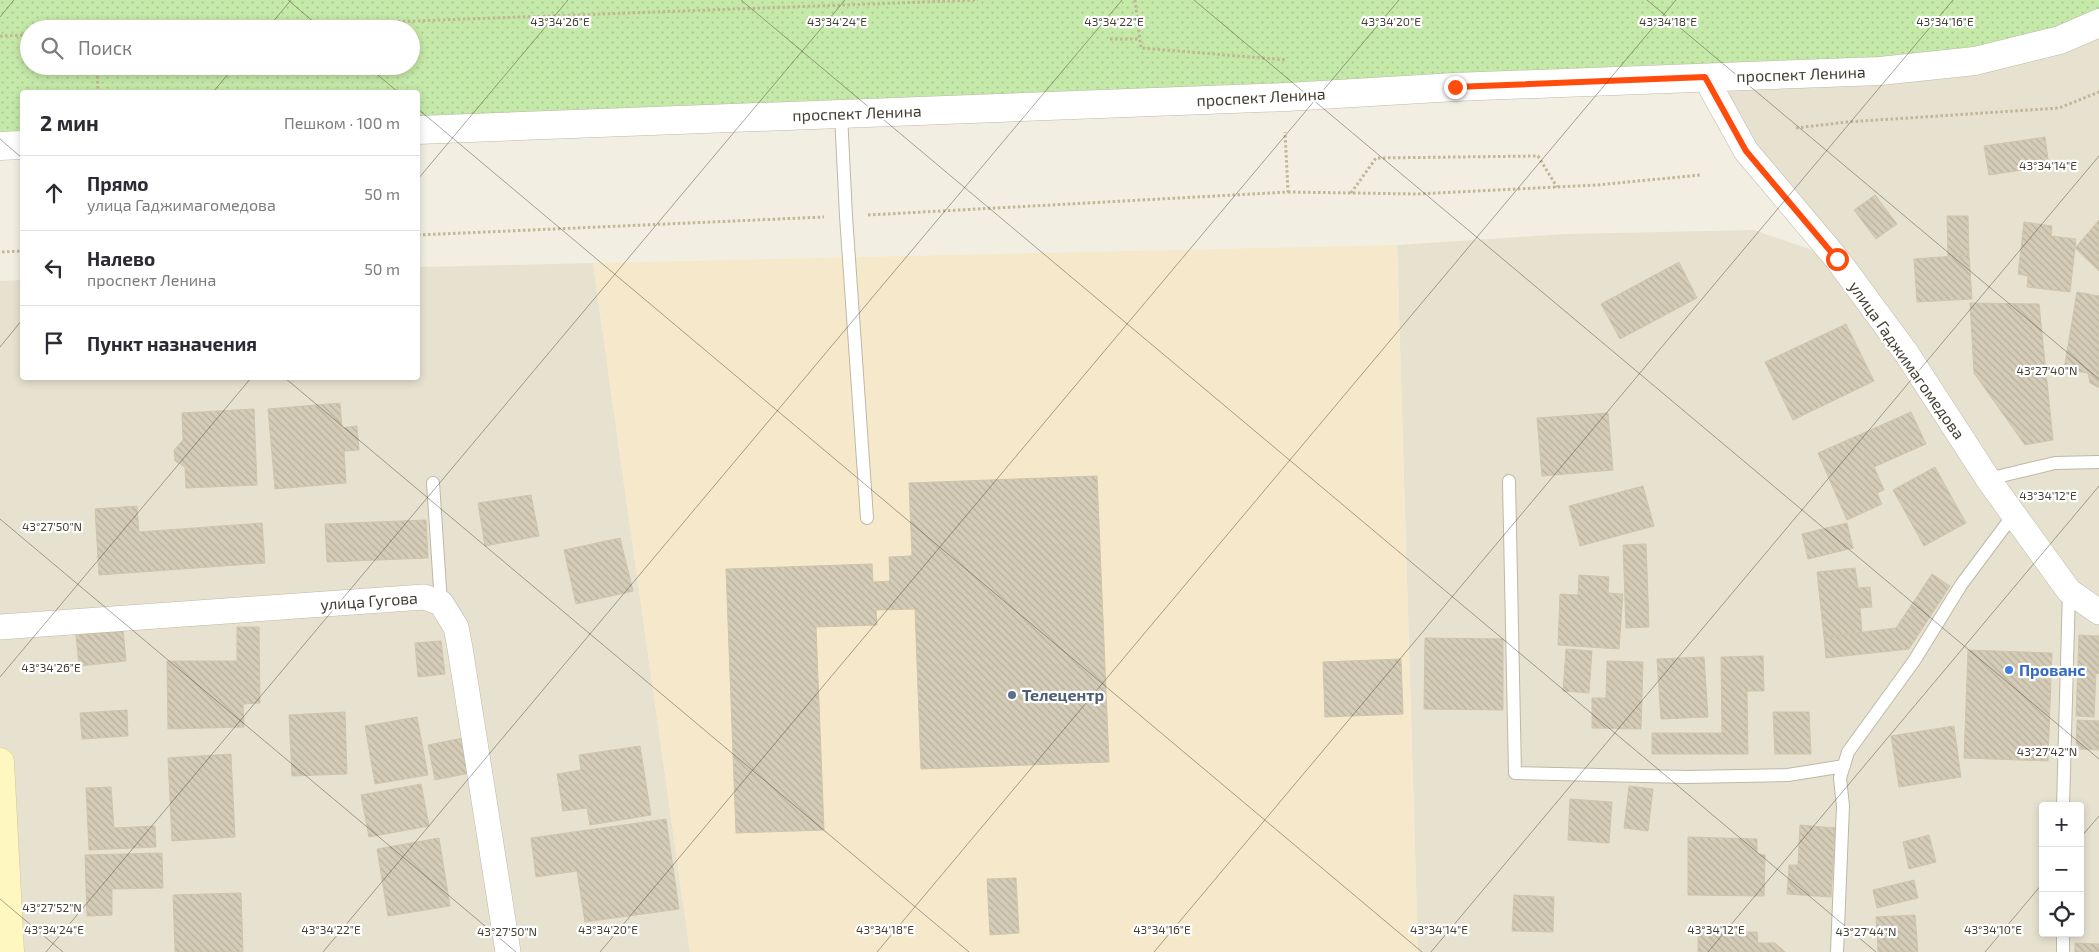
<!DOCTYPE html>
<html lang="ru">
<meta charset="utf-8">
<style>
:root{--surface:#fff;--page:#f7f7f7;--text:#2b2b33;--muted:#7c7c81;--line:#e1e1e2}
body{margin:0;font-family:"Exo 2",sans-serif;background:var(--page);color:var(--text)}
.controls{position:absolute;right:15px;bottom:15px;display:grid;overflow:hidden;border-radius:5px;box-shadow:0 2px 8px #0003}
.controls button{width:45px;height:45px;display:grid;place-items:center;padding:0;border:0;border-bottom:1px solid var(--line);background:var(--surface);color:var(--text);font:25px sans-serif}
.stop{position:absolute;width:15px;height:15px;margin:-11px;border:4px solid #ff4c0d;border-radius:50%;background:#fff}
.stop.end{background:#ff4c0d;border-color:#fff;box-shadow:0 1px 5px #0008}
.list{margin:0;padding:0;list-style:none}
h2{display:flex;justify-content:space-between;align-items:center;height:65px;margin:0;padding:0 20px;font-size:21px}
h2 small{font-size:16px;font-weight:400;color:var(--muted)}
.list li{display:grid;grid-template-columns:32px 1fr auto;gap:15px;align-items:center;box-sizing:border-box;height:75px;padding:0 20px;border-top:1px solid var(--line)}
.list b{display:block;font-size:19px;white-space:nowrap}
.list p{margin:0;font-size:16px;white-space:nowrap;color:var(--muted)}
.list em{font-size:16px;font-style:normal;color:var(--muted)}
.icon{flex:none;width:28px;height:28px;fill:none;stroke:currentColor;stroke-width:2;stroke-linecap:round;stroke-linejoin:round}
.map{position:relative;flex:none;width:2099px;height:952px;overflow:hidden}
.search{position:absolute;background:var(--surface);box-shadow:0 2px 8px #0003;left:20px;top:20px;width:400px;height:55px;display:flex;align-items:center;gap:12px;box-sizing:border-box;padding:0 18px;border-radius:28px;color:var(--muted);font-size:19px}
.panel{position:absolute;background:var(--surface);box-shadow:0 2px 8px #0003;left:20px;top:90px;width:400px;height:290px;border-radius:5px}
.map>svg:first-child{display:block}
.residential{fill:#e7e2d0;fill-rule:evenodd}
.commercial{fill:#f6e9cb}
.park{fill:url(#park-dots);fill-rule:evenodd}
.building{fill:url(#building-back-hatch);stroke:#cfc5aa}
.lines{fill:none;stroke-linecap:round;stroke-linejoin:round}
.service-casing{stroke:#beb8a5;stroke-width:14}
.minor-casing{stroke:#beb8a5;stroke-width:26}
.tertiary-casing{stroke:#beb8a5;stroke-width:29}
.secondary-casing{stroke:#d4ca8f;stroke-width:29}
.path{stroke:#c1b695;stroke-width:3;stroke-dasharray:2.5 2.5;stroke-linecap:butt}
.service{stroke:#fff;stroke-width:12}
.minor{stroke:#fff;stroke-width:25}
.tertiary{stroke:#fff;stroke-width:28}
.secondary{stroke:#fff7c0;stroke-width:28}
.route{stroke:#ff4c0d;stroke-width:6}
.ticks{fill:none;stroke:#443f33;stroke-width:1;stroke-opacity:0.45}
.shop-dot{fill:#3f7fe0;stroke:#fff;stroke-width:2}
.service-dot{fill:#5c6f8a;stroke:#fff;stroke-width:2}
.labels{text-anchor:middle;stroke-width:4.5;stroke-linejoin:round;paint-order:stroke}
.street-label{font-size:16px;fill:#443f33;stroke:#fff}
.shop-label{font-size:16px;font-weight:bold;fill:#366cbe;stroke:#fff;text-anchor:start}
.service-label{font-size:16px;font-weight:bold;fill:#4e5e75;stroke:#fff;text-anchor:start}
.ticks-label{font-size:12px;text-anchor:middle;fill:#443f33;stroke:#fff;stroke-width:4.5;stroke-linejoin:round;paint-order:stroke}
</style>
<div class="map">
<svg width="2099" height="952" viewBox="0 0 2099 952">
<defs>
<pattern id="park-dots" width="8" height="8" patternUnits="userSpaceOnUse" patternTransform="scale(1.25)"><rect width="8" height="8" fill="#c5e9a8"/><path d="M2 2h.1M6 6h.1" fill="none" stroke="#aac991" stroke-width="1.8" stroke-linecap="round"/></pattern>
<pattern id="building-back-hatch" width="6" height="6" patternUnits="userSpaceOnUse" patternTransform="scale(1.25)"><rect width="6" height="6" fill="#d4ccb7"/><path d="M-1 5l2 2M0 0l6 6M5-1l2 2" fill="none" stroke="#b7b09e"/></pattern>
</defs>
<rect width="100%" height="100%" fill="#f2efe2"/>
<path class="residential" d="M2099 23V952H1418L1397 245 1566 234 1754 230 1836 258 1705 77ZM2043 806H2080V933H2043Z
M593 263 690 952H10L0 762V281L22 280V378H418V267Z"/>
<path class="commercial" d="M1397 245 1418 952H690L593 263Z"/>
<path class="park" d="M0 0H2099V23L2019 51 418 130V92H22V145L0 146ZM29 29H411V66H29Z"/>
<path class="building" d="M2045 137 2049 166 1989 175 1984 146Z
M1875 195 1897 224 1876 239 1854 210Z
M1947 216H1968L1969 255 1948 256Z
M2099 220V271L2075 248Z
M2024 222 2052 226 2051 236 2076 239 2070 292 2027 287 2028 276 2018 274Z
M1969 255 1972 299 1917 302 1914 259Z
M1679 262 1697 298 1620 339 1601 304Z
M2077 292 2099 296V388L2090 383 2088 373 2064 369Z
M1970 303 2039 304 2053 440 2025 445 1974 373Z
M1846 324 1874 381 1793 420 1765 362Z
M340 403 342 428 357 426 359 450 344 451 346 483 275 489 268 409Z
M254 409 257 485 186 488 185 467 175 461 174 450 183 440 182 413Z
M1911 412 1926 444 1874 467 1884 490 1877 493 1882 504 1847 520 1818 453Z
M1608 413 1613 470 1542 476 1537 418Z
M1935 467 1966 523 1924 546 1893 490Z
M1097 476 1109 762 921 769 915 609 876 610 877 625 816 627 824 830 736 833 726 569 872 564 873 582 890 581 889 557 912 556 909 483Z
M1643 486 1654 526 1580 546 1569 506Z
M531 495 539 536 485 546 478 503Z
M137 506 139 532 262 523 265 563 99 575 95 509Z
M426 520 428 558 327 562 325 524Z
M1847 523 1853 548 1808 559 1802 534Z
M620 538 633 591 576 604 564 550Z
M1646 544 1649 627 1626 628 1623 545Z
M1855 568 1858 588 1870 587 1872 607 1860 608 1862 632 1824 637 1817 572Z
M1932 574 1950 586 1909 649 1826 658 1824 637 1896 628Z
M1579 575 1609 577 1608 593 1623 594 1619 649 1558 645 1560 594 1578 595Z
M237 627H259L260 703 243 704 244 727 168 729 167 661H237Z
M123 630 126 661 79 666 76 635Z
M2079 635 2099 636V674L2096 673 2094 717 2076 716Z
M1425 638 1503 639V710L1424 709Z
M441 641 445 674 418 677 415 643Z
M1566 649 1592 651 1589 693 1563 691Z
M1968 650 2052 653 2048 761 1964 758Z
M1763 656 1764 691H1747L1748 754H1652V733H1722L1721 657Z
M1704 657 1708 717 1661 719 1657 659Z
M1401 659 1403 714 1325 717 1323 662Z
M1607 661 1643 662 1641 729 1592 728V698H1606Z
M127 710 128 736 82 739 80 713Z
M345 712 347 774 292 776 289 715Z
M1773 712H1809L1811 754H1775Z
M417 717 428 775 375 784 365 726Z
M2077 720 2099 721V750L2076 749Z
M1954 726 1961 777 1899 787 1891 736Z
M463 738 470 773 435 780 428 745Z
M640 746 651 815 590 825 587 808 563 811 557 774 581 770 579 755Z
M231 754 235 837 172 841 168 758Z
M421 784 429 826 369 837 361 795Z
M1629 786 1653 789 1648 831 1624 828Z
M111 787 114 828 155 826 156 847 89 850 86 788Z
M1570 799 1612 802 1609 843 1568 840Z
M666 819 679 909 585 922 577 871 536 877 531 838Z
M1800 825 1835 828 1831 897 1787 894 1789 865H1798Z
M1929 835 1936 862 1909 869 1903 842Z
M1688 837 1757 839V854L1765 855 1764 896 1688 895Z
M439 838 450 906 388 916 377 849Z
M162 853 163 888 112 889V915L87 916 85 855Z
M1016 878 1019 933 990 935 987 879Z
M1914 880 1918 898 1877 908 1873 890Z
M241 893 243 952H175L173 895Z
M1514 895 1554 897 1553 932 1512 931Z
M1915 915 1918 952H1878L1876 917Z
M1757 932 1758 943H1775L1785 952H1698V933Z
M2075 943 2099 944V952H2075Z"/>
<g class="lines">
<g class="service-casing">
<path id="service" d="M841 114 846 216 867 518
M1988 479 2055 463 2099 462
M1509 481 1515 773 1687 777 1788 775 1844 766
M433 483 441 603
M2063 806 2069 591
M1837 952 1843 806 1840 778 1848 752 1914 661 1961 585 2014 514
M2063 952V933"/>
</g>
<g class="minor-casing">
<path id="minor" d="M1705 77 1746 151 1837 259 1907 354 1988 479 2069 591 2099 612
M0 627 424 597 441 603 456 627 460 648 508 952"/>
</g>
<g class="tertiary-casing">
<path id="tertiary" d="M418 130 1287 97 1455 87 1880 71 1975 61 2060 40 2099 23
M0 146 22 145"/>
</g>
<g class="secondary-casing">
<path id="secondary" d="M0 762 10 952"/>
</g>
<path class="path" d="M1135 0 1141 48 1287 60
M198 29 978 0
M0 36 29 35
M1110 39H1140
M97 66 98 92
M1796 128 1847 122 2059 108 2099 92
M1288 192 1417 194 1597 185 1700 175
M1351 193 1376 158 1538 156 1557 187
M868 215 1288 192 1285 132
M418 235 824 217
M2 252 22 251"/>
<use href="#service" class="service"/>
<use href="#minor" class="minor"/>
<use href="#tertiary" class="tertiary"/>
<use href="#secondary" class="secondary"/>
</g>
<g class="lines">
<path class="route" d="M1455 87 1705 77 1746 151 1837 259"/>
</g>
<path class="ticks" d="M288 0 322 29M741 0 1876 952M1194 0 2099 759M1647 0 2099 379M0 17 14 0M267 29 291 0M367 66 398 92M213 92 235 66M418 109 1422 952M0 139 22 158M418 179 568 0M0 347 22 320M285 378 969 952M0 519 516 952M0 677 251 378M2080 838 2099 816M0 899 63 952M46 952 845 0M323 952 1122 0M600 952 1399 0M877 952 1676 0M1154 952 1953 0M1431 952 2099 156M1708 952 2099 486M1985 952 2043 883"/>
<circle class="shop-dot" cx="2009" cy="670" r="5"/>
<circle class="service-dot" cx="1012" cy="695" r="5"/>
<g class="labels">
<g class="street-label">
<text transform="translate(1801 74) rotate(-2)" y="6">проспект Ленина</text>
<text transform="translate(1261 97) rotate(-3)" y="6">проспект Ленина</text>
<text transform="translate(857 113) rotate(-2)" y="6">проспект Ленина</text>
<text transform="translate(1907 360) rotate(55)" y="6">улица Гаджимагомедова</text>
<text transform="translate(369 601) rotate(-4)" y="6">улица Гугова</text>
</g>
<g class="shop-label">
<text x="2019" y="676">Прованс</text>
</g>
<g class="service-label">
<text x="1022" y="701">Телецентр</text>
</g>
</g>
<g class="ticks-label">
<text x="560" y="26">43°34'26"E</text>
<text x="837" y="26">43°34'24"E</text>
<text x="1114" y="26">43°34'22"E</text>
<text x="1391" y="26">43°34'20"E</text>
<text x="1668" y="26">43°34'18"E</text>
<text x="1945" y="26">43°34'16"E</text>
<text x="2048" y="170">43°34'14"E</text>
<text x="2047" y="375">43°27'40"N</text>
<text x="2048" y="500">43°34'12"E</text>
<text x="52" y="531">43°27'50"N</text>
<text x="51" y="672">43°34'26"E</text>
<text x="2047" y="756">43°27'42"N</text>
<text x="52" y="912">43°27'52"N</text>
<text x="54" y="934">43°34'24"E</text>
<text x="331" y="934">43°34'22"E</text>
<text x="608" y="934">43°34'20"E</text>
<text x="885" y="934">43°34'18"E</text>
<text x="1162" y="934">43°34'16"E</text>
<text x="1439" y="934">43°34'14"E</text>
<text x="1716" y="934">43°34'12"E</text>
<text x="1993" y="934">43°34'10"E</text>
<text x="507" y="936">43°27'50"N</text>
<text x="1866" y="936">43°27'44"N</text>
</g>
</svg>
<div class="controls">
<button>+</button>
<button>−</button>
<button><svg class="icon" aria-label="locate" viewBox="0 0 24 24"><circle cx="12" cy="12" r="6"/><path d="M12 2v4M12 18v4M2 12h4M18 12h4"/></svg></button>
</div>
<div class="stop" style="left:1837px;top:259px"></div>
<div class="stop end" style="left:1455px;top:87px"></div>
<div class="search"><svg class="icon" aria-label="search" viewBox="0 0 24 24"><circle cx="10" cy="10" r="6"/><path d="M15 15l6 6"/></svg>Поиск</div>
<section class="panel">
<h2>2 мин<small>Пешком · 100 m</small></h2>
<ul class="list">
<li><svg class="icon" aria-label="ahead" viewBox="0 0 24 24"><path d="M12 20V5M6 11l6-6 6 6"/></svg><div><b>Прямо</b><p>улица Гаджимагомедова</p></div><em>50 m</em></li>
<li><svg class="icon" aria-label="left" viewBox="0 0 24 24"><path d="M17 20v-9H6M10 6l-5 5 5 5"/></svg><div><b>Налево</b><p>проспект Ленина</p></div><em>50 m</em></li>
<li><svg class="icon" aria-label="arrive" viewBox="0 0 24 24"><path d="M6 21V4h12l-3 4 3 4H6"/></svg><div><b>Пункт назначения</b></div></li>
</ul>
</section>
</div>
